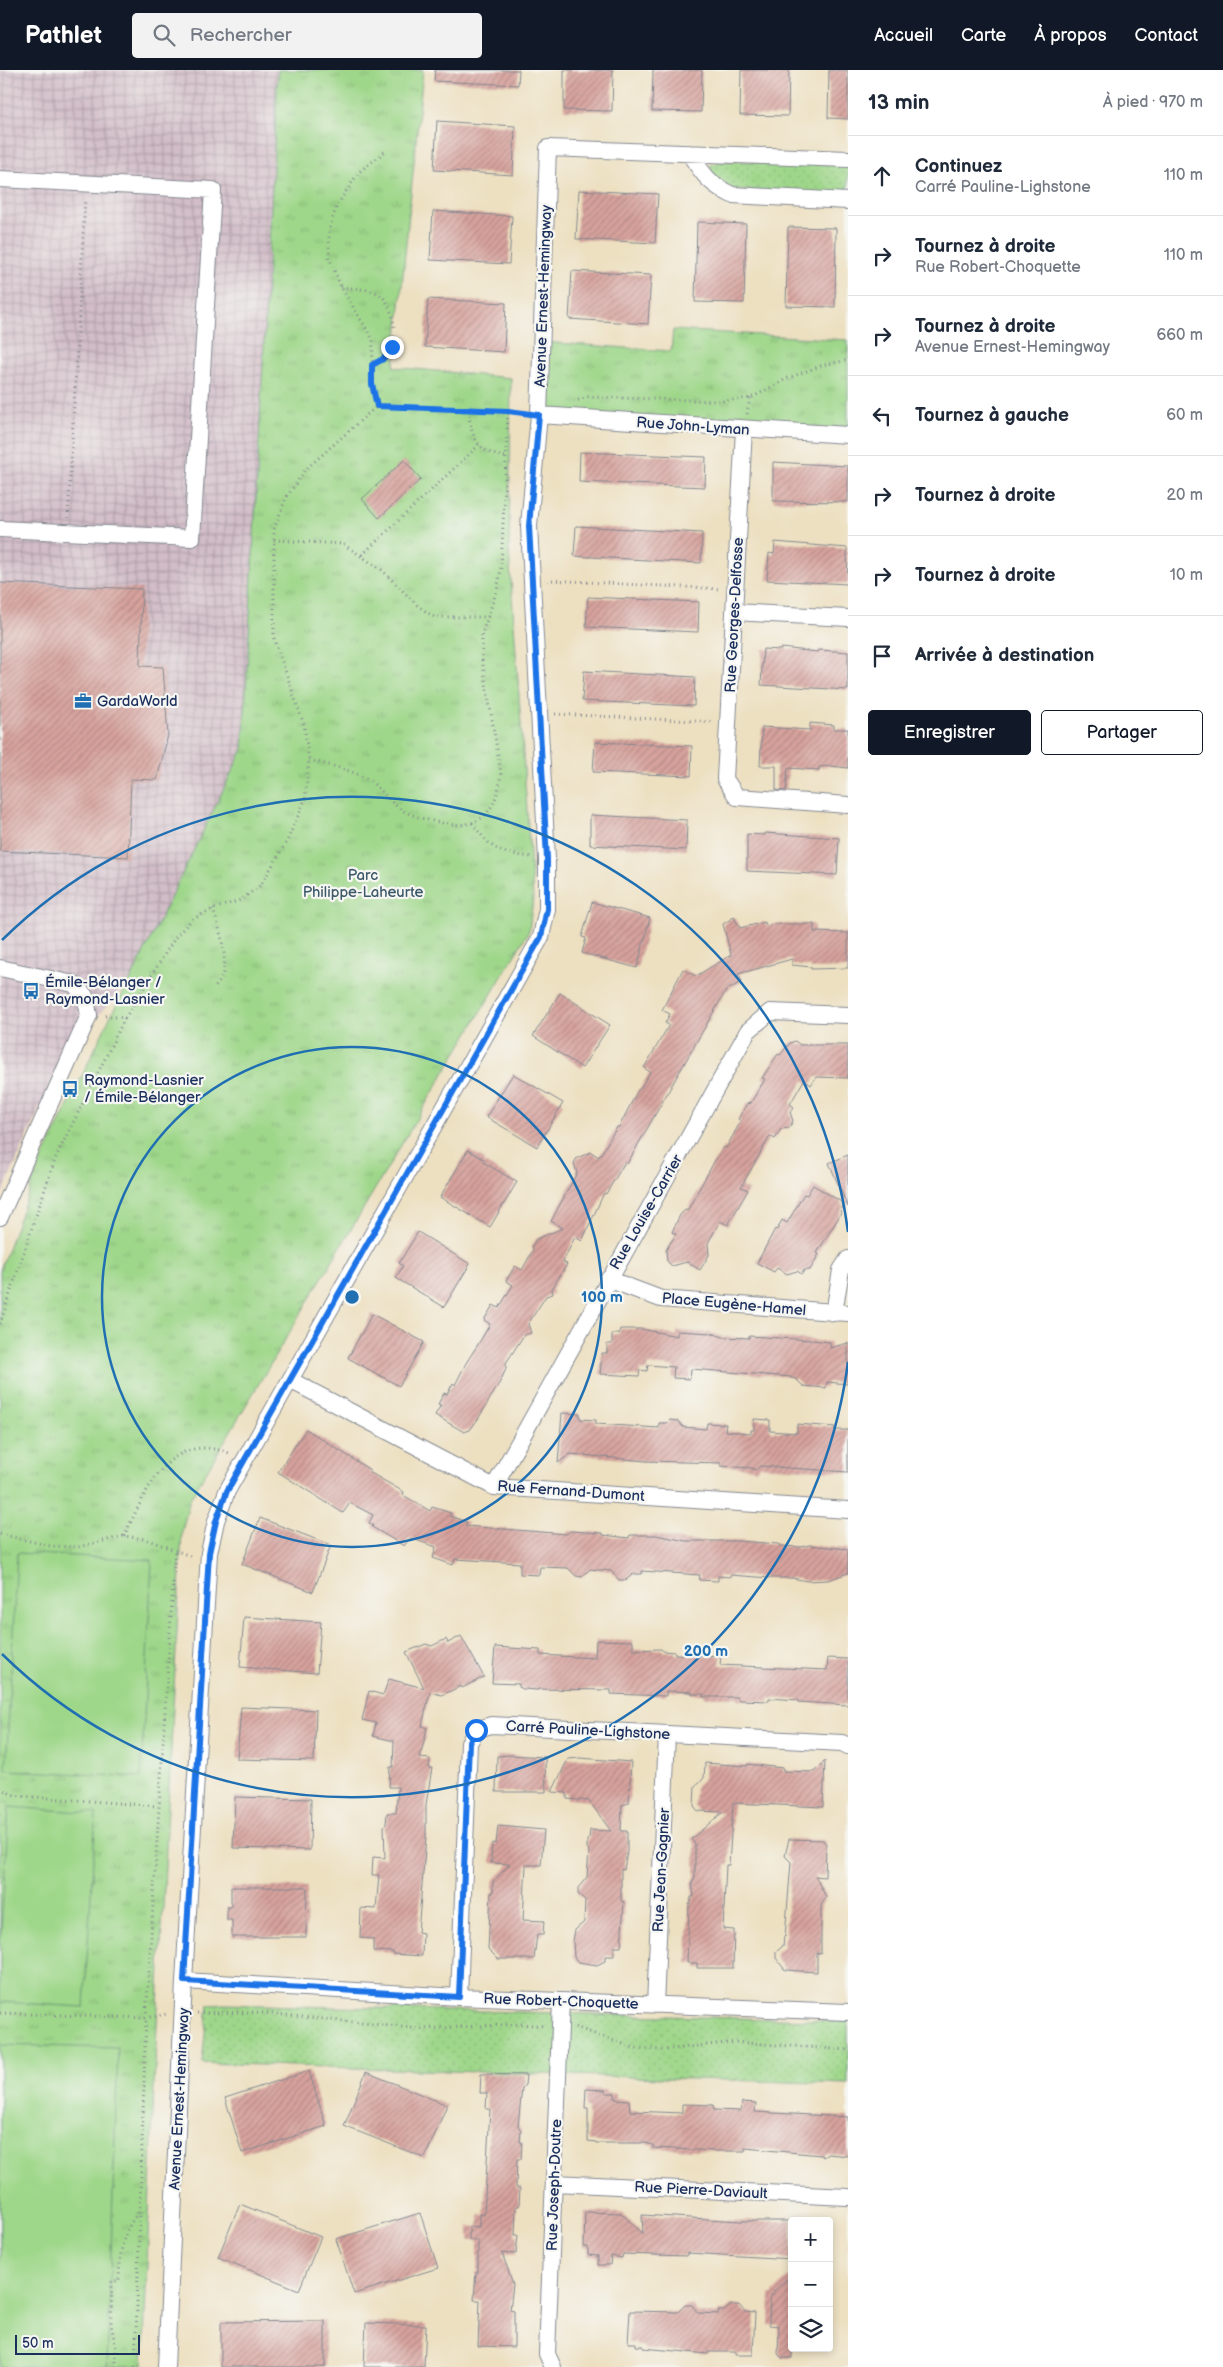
<!DOCTYPE html>
<html lang="fr">
<meta charset="utf-8">
<style>
:root{--surface:#fff;--page:#f2f2f3;--text:#1f2937;--muted:#747a83;--line:#e0e1e3;--accent:#111827}
body{margin:0;font-family:"Balsamiq Sans",sans-serif;background:var(--page);color:var(--text)}
.controls{position:absolute;right:15px;bottom:15px;display:grid;overflow:hidden;border-radius:5px;box-shadow:0 2px 8px #0003}
.controls button{width:45px;height:45px;display:grid;place-items:center;padding:0;border:0;border-bottom:1px solid var(--line);background:var(--surface);color:var(--text);font:25px sans-serif}
.scale{position:absolute;left:15px;bottom:12px;width:125px;box-sizing:border-box;padding-left:5px;border:2px solid #1b2f5e;border-top:0;font-size:14px;line-height:18px;white-space:nowrap;color:#1b2f5e;-webkit-text-stroke:4px #f6f6f2;paint-order:stroke}
.stop{position:absolute;width:15px;height:15px;margin:-11px;border:4px solid #1a73e8;border-radius:50%;background:#fff}
.stop.end{background:#1a73e8;border-color:#fff;box-shadow:0 1px 5px #0008}
.list{margin:0;padding:0;list-style:none}
h2{display:flex;justify-content:space-between;align-items:center;height:65px;margin:0;padding:0 20px;font-size:21px}
h2 small{font-size:16px;font-weight:400;color:var(--muted)}
.list li{display:grid;grid-template-columns:32px 1fr auto;gap:15px;align-items:center;box-sizing:border-box;height:80px;padding:0 20px;border-top:1px solid var(--line)}
.list b{display:block;font-size:19px;white-space:nowrap}
.list p{margin:0;font-size:16px;white-space:nowrap;color:var(--muted)}
.list em{font-size:16px;font-style:normal;color:var(--muted)}
.actions{display:flex;gap:10px;padding:15px 20px}
.actions a{flex:1;padding:11px 0;border:1px solid var(--accent);border-radius:5px;text-align:center;font-size:18px;color:var(--accent)}
.actions .main{background:var(--accent);color:#fff}
.icon{flex:none;width:28px;height:28px;fill:none;stroke:currentColor;stroke-width:2;stroke-linecap:round;stroke-linejoin:round}
.map{position:relative;flex:none;width:848px;height:2297px;overflow:hidden}
header{display:flex;align-items:center;gap:30px;box-sizing:border-box;height:70px;padding:0 25px;background:var(--accent);color:#fff}
header strong{font-size:24px}
nav{display:flex;gap:28px;margin-inline-start:auto;font-size:18px}
.search{width:350px;height:45px;background:var(--page);display:flex;align-items:center;gap:12px;box-sizing:border-box;padding:0 18px;border-radius:5px;color:var(--muted);font-size:19px}
main{display:flex}
aside{flex:1;background:var(--surface)}
.map>svg:first-child{display:block}
.industrial{fill:url(#industrial-grid)}
.grass{fill:url(#grass-dots);stroke:#5d8374}
.park{fill:url(#park-tufts);stroke:#5d8374}
.garden{fill:#9fd78a;stroke:#5d8374}
.building{fill:url(#building-hatch)}
.lines{fill:none;stroke-linecap:round;stroke-linejoin:round}
.minor-casing{stroke:#848890;stroke-width:18}
.path{stroke:#848890;stroke-width:3;stroke-dasharray:1 4;stroke-linecap:butt}
.minor{stroke:#fff;stroke-width:16}
.route{stroke:#1a73e8;stroke-width:6}
.ring{fill:none;stroke:#1f6fb2;stroke-width:2.5}
.labels{text-anchor:middle;stroke-width:4.5;stroke-linejoin:round;paint-order:stroke}
.street-label{font-size:15px;fill:#1b2f5e;stroke:#f6f6f2}
.poi-label{font-size:15px;fill:#1b2f5e;stroke:#f6f6f2;text-anchor:start}
.park-label{font-size:15px;fill:#3c5969;stroke:#f6f6f2}
.centre{fill:#1f6fb2;stroke:#f6f6f2;stroke-width:2.5}
.ring-label{font-size:15px;text-anchor:middle;font-weight:bold;fill:#1f6fb2;stroke:#f6f6f2;stroke-width:4.5;stroke-linejoin:round;paint-order:stroke}
</style>
<header>
<strong>Pathlet</strong>
<div class="search"><svg class="icon" aria-label="search" viewBox="0 0 24 24"><circle cx="10" cy="10" r="6"/><path d="M15 15l6 6"/></svg>Rechercher</div>
<nav><a>Accueil</a><a>Carte</a><a>À propos</a><a>Contact</a></nav>
</header>
<main>
<div class="map">
<svg width="848" height="2297" viewBox="0 0 848 2297">
<defs>
<pattern id="industrial-grid" width="8" height="8" patternUnits="userSpaceOnUse" patternTransform="scale(1.25)"><rect width="8" height="8" fill="#d2bdc7"/><path d="M0 4h8M4 0v8" fill="none" stroke="#aa9aa5"/></pattern>
<pattern id="grass-dots" width="8" height="8" patternUnits="userSpaceOnUse" patternTransform="scale(1.25)"><rect width="8" height="8" fill="#9fd78a"/><path d="M2 2h.1M6 6h.1" fill="none" stroke="#88b97a" stroke-width="1.8" stroke-linecap="round"/></pattern>
<pattern id="park-tufts" width="24" height="20" patternUnits="userSpaceOnUse" patternTransform="scale(1.25)"><rect width="24" height="20" fill="#9fd78a"/><path d="M3 7l-1-3M5 7V3M7 7l1-3M15 17l-1-3M17 17v-4M19 17l1-3" fill="none" stroke="#88b97a"/></pattern>
<pattern id="building-hatch" width="6" height="6" patternUnits="userSpaceOnUse" patternTransform="scale(1.25)"><rect width="6" height="6" fill="#d8a39d"/><path d="M-1 1l2-2M0 6l6-6M5 7l2-2" fill="none" stroke="#ae8583"/></pattern>
</defs>
<rect width="100%" height="100%" fill="#f6f6f2"/>
<filter id="ink" filterUnits="userSpaceOnUse"><feTurbulence type="fractalNoise" baseFrequency=".02" numOctaves="2"/><feDisplacementMap in="SourceGraphic" scale="10" xChannelSelector="R" yChannelSelector="G"/><feConvolveMatrix kernelMatrix="1 2 1 2 8 2 1 2 1" color-interpolation-filters="sRGB"/></filter>
<filter id="wash" filterUnits="userSpaceOnUse"><feTurbulence type="fractalNoise" baseFrequency=".0096" numOctaves="4" result="noise"/><feDisplacementMap in="SourceGraphic" scale="20" xChannelSelector="R" yChannelSelector="G"/><feGaussianBlur stdDeviation="1.12" result="paint"/><feColorMatrix in="noise" values="0 0 0 0 0 0 0 0 0 0 0 0 0 0 0 0 0 1.4 0 .05"/><feComposite in="paint" operator="in"/></filter>
<g filter="url(#wash)">
<rect width="100%" height="100%" fill="#ede0c1"/>
<path class="industrial" d="M0 0H278L243 679 132 907 63 985 0 1129Z"/>
<path class="grass" d="M721 91 848 94V126L734 120 710 102 711 95Z
M225 1934 848 1951V2014L202 1993 208 1935Z"/>
<path class="park" d="M278 0H423L394 297 511 308 509 481 533 828 529 861 190 1429 182 1461 154 2015 143 2297H0V1200L37 1100 113 941 132 907 243 679Z
M673 260 848 270V363L539 345 541 272 671 281Z"/>
<path class="garden" d="M17 1483 152 1490 141 1707 6 1700Z
M9 1737 96 1743 84 1937 0 1932V1875Z
M0 1975 118 1978 107 2297H0Z"/>
<g id="blocks">
<path class="building" d="M435 0H519L518 15 434 11Z
M564 0H613L612 41 564 40Z
M653 0H702L701 42 652 41Z
M741 0H789L788 46 740 45Z
M829 0H848V49L828 48Z
M437 51 515 56 513 105 434 100Z
M579 120 658 124 655 173 576 169Z
M433 141 512 146 509 194 430 190Z
M697 152 746 154 744 233 695 232Z
M788 157 836 158 835 237 786 236Z
M572 201 651 205 648 254 569 249Z
M428 229 506 233 504 282 425 277Z
M580 382 706 387 705 417 579 412Z
M404 390 421 409 379 448 362 429Z
M773 392 848 396V432L773 431Z
M576 456 702 463 701 493 574 486Z
M775 472 847 478 848 514 767 510 769 483 774 484Z
M0 513 142 519 140 596 163 597 168 665 157 710 131 709 128 787 0 781Z
M588 527 699 532 698 562 586 557Z
M781 578 818 582V580L848 582V620L761 615 763 579 781 580Z
M584 601 695 607 694 636 582 631Z
M810 653 834 655V659H848V698L831 696 819 697V700L788 698 786 721 776 720V696H760L762 657 810 660Z
M595 672 692 676 691 706 593 702Z
M590 745 687 750 686 780 590 775Z
M765 763 839 768 837 805 747 801V764L765 765Z
M592 832 650 848 637 898 582 883 586 868 582 867Z
M734 847 740 858 765 852 766 856 775 854H814V862L848 863V898L811 899V897L792 895V889L738 904 742 911 726 921 717 936 627 1094 625 1092 606 1124 604 1123 582 1171 575 1167 563 1192 567 1194 552 1219 553 1224 546 1226 528 1254 531 1263 524 1265 506 1293V1299L500 1312 478 1349 470 1360 464 1362 435 1345 441 1335 438 1334 444 1323 447 1324 453 1313 455 1315 466 1293 482 1268 490 1254 484 1250 493 1235 499 1238 513 1215 506 1211 515 1196 522 1200 533 1180 532 1176 536 1169 563 1158 551 1151 577 1103 574 1093 577 1088 591 1082 599 1087 617 1057H619L638 1020 640 1019 650 1002 644 998 669 955 665 953 670 944 662 940 683 899 696 906 731 885 723 854Z
M560 923 610 955 582 998 533 966Z
M795 971 800 975H848V1008L816 1007 811 1015 804 1010 790 1034 794 1037 790 1042 793 1051 789 1058 781 1059 775 1069 770 1066 741 1117 748 1120 728 1155 720 1151 708 1173 709 1185 700 1200 687 1192 672 1196 667 1191 666 1180 676 1164 672 1162 680 1145 685 1140 687 1141 714 1092 724 1077 726 1078 741 1051 738 1049 748 1032 750 1034 765 1009 762 1008 778 984 780 985 790 973Z
M513 1004 563 1033 537 1077 486 1047Z
M468 1080 485 1090 483 1092 517 1112 490 1157 440 1127Z
M848 1085V1137L829 1093Z
M813 1115 840 1131 843 1136 840 1145 817 1183 819 1184 810 1200H804L802 1204 797 1201 787 1204 777 1198 774 1202 757 1193 775 1159 777 1160 782 1150 787 1153 804 1124 807 1125Z
M418 1162 470 1194 444 1237 396 1208 403 1196 399 1193Z
M372 1244 424 1272 399 1316 348 1288Z
M620 1259H641L677 1266V1261L712 1263 723 1267 749 1268V1266L811 1270 830 1272V1278L848 1273V1314L827 1312 826 1318 803 1316 796 1309 791 1308V1307L691 1299 690 1309 673 1308 674 1297 648 1295 647 1301 640 1300 639 1306 600 1304 602 1283H607V1274H612V1264H619Z
M562 1343 580 1344V1349L596 1350V1354L659 1358V1353H667L670 1350 678 1351 683 1357 706 1359 707 1353 726 1354 725 1361 751 1363V1360H754V1349L770 1350V1361L797 1363V1354L835 1357 834 1360H848V1402L760 1396 755 1400 752 1398 721 1396V1393L646 1391 570 1384 558 1393Z
M306 1359 370 1400 369 1402 404 1422 403 1425 430 1441 432 1437 451 1443 450 1446 467 1452 465 1456 567 1464 570 1461 603 1463V1465L629 1468 630 1465H656L686 1471H737L779 1474 780 1476 801 1477 809 1475 848 1479V1503L828 1510 807 1511 792 1508H771L730 1505V1507L718 1506V1511L699 1510 700 1505 642 1501V1504H633L626 1510H619L611 1501 590 1499 582 1507 576 1506 568 1498 540 1497 539 1505 520 1504V1493L455 1489 453 1495 433 1488 436 1477 410 1468 404 1476 372 1457 373 1455 369 1453 373 1445 350 1433 343 1443 278 1402Z
M260 1448 331 1475 313 1522 242 1494Z
M244 1547 321 1552 317 1603 240 1597Z
M461 1566 484 1607 462 1618 461 1616 442 1625 430 1622 422 1656 427 1658 420 1688 430 1689 429 1698H432L426 1734V1767L418 1862 423 1863 422 1886 393 1884V1882L373 1881V1869L360 1868 361 1838 376 1839 379 1805H372L373 1787 385 1788 384 1756 386 1754 387 1743H396L398 1717H389L390 1697H393L394 1671 373 1666 376 1653 362 1650 369 1621 383 1625 389 1609 424 1618 406 1582 426 1574 432 1576 446 1569 448 1573Z
M596 1570 633 1571V1580L661 1579 663 1581 675 1582V1584L721 1586 720 1595 827 1600 828 1588 848 1589V1635L798 1632V1630L769 1628V1631L739 1630 737 1627H703L704 1624H692V1622L666 1621V1626L611 1624V1620L538 1619V1620L523 1619 519 1617V1614L492 1613 495 1577 540 1580V1585L595 1588Z
M241 1637 316 1640 314 1691 237 1689Z
M510 1685 545 1687 546 1722H496L497 1686Z
M580 1688 631 1692 629 1733 622 1735 621 1761H627V1782L624 1800 621 1799V1831L624 1832 621 1877H614V1886H605V1891L597 1895 578 1892 574 1887 573 1871 575 1860 584 1852 585 1830 578 1824V1818L587 1807 589 1780 587 1778V1770L589 1768 590 1760 611 1761 589 1731 567 1729V1723L552 1722 568 1689Z
M825 1691 823 1737 733 1733 729 1795H726L723 1859 734 1860 733 1898H697V1893H687L689 1834 691 1833V1827H694L692 1814 695 1806V1774L691 1769 723 1742 698 1741 694 1736 695 1716 704 1708 705 1693 747 1696V1694L783 1698V1701L814 1702Z
M235 1727 311 1729 310 1780 233 1778Z
M498 1756 544 1760 541 1795H526L523 1850 544 1851 543 1865H537L534 1889H498L488 1879 491 1823H493V1811L510 1794 491 1793 492 1773 496 1774Z
M789 1769 823 1770 826 1774 825 1807 815 1806 826 1827 821 1835V1884L817 1883V1902L785 1900 776 1888V1882L783 1876 784 1866 785 1867 791 1792 785 1786Z
M231 1817H307L306 1867H232V1850H227V1837H231Z
M309 2001 326 2056 242 2083 225 2028Z
M366 2002 447 2035 425 2088 344 2056Z
M481 2004 526 2005 525 2015 522 2018 518 2056 521 2060 520 2072H522L521 2089H517L516 2118H520L519 2136H516L515 2165H518L516 2184 502 2183 513 2214 510 2240 514 2241V2277L478 2276 480 2230H474L476 2202H478V2170H469V2156L479 2157V2144L484 2145 490 2039H486L487 2023H480Z
M586 2019 606 2020V2023H615V2029L629 2030 630 2041 682 2043V2034L713 2035 714 2040 741 2041 742 2032 756 2033 755 2042 848 2047V2086L828 2084 823 2087 821 2085 745 2078V2081H716L653 2078V2075L645 2073H596V2072L588 2071V2038H585Z
M240 2134 321 2167 299 2220 218 2187Z
M585 2142 621 2143 643 2164 642 2145 740 2151H792V2189L687 2183V2186L623 2184 622 2188 611 2186 610 2195H598V2186L588 2185V2177H584Z
M420 2143 438 2198 354 2224 336 2169Z
M792 2204V2288H782L778 2284 779 2256 769 2255 770 2225H773V2222Z
M685 2235H692L698 2243 718 2244V2241H724L731 2235H739L745 2242 755 2243 753 2285H735V2282H708V2284L643 2278V2276H636V2273H628L630 2241 678 2242Z
M325 2251V2297H221V2252Z
M366 2253 426 2255 424 2297H364Z"/>
</g>
</g>
<g filter="url(#ink)">
<use href="#blocks" fill-opacity="0" stroke="#848890" stroke-width="1"/>
<g class="lines">
<g class="minor-casing">
<path id="minor" d="M689 83C703 104 709 114 732 125L848 131
M0 109 213 120 192 468 0 459
M539 345 848 365
M744 359 725 709 737 727 848 735
M734 542 848 548
M0 898 74 914 85 926 89 945 0 1147
M608 1209 661 1229 848 1243
M834 1243 841 1200 848 1189
M290 1310 494 1417 848 1440
M494 1417 748 961 770 942 848 945
M184 1911 459 1927 848 1942
M459 1927 469 1673 476 1660 491 1655 842 1673 848 1676
M655 1935 667 1665
M554 2113 848 2127
M166 2297 184 1911 209 1483 216 1451 227 1421 541 867 547 839V789L529 456 539 345 548 78 848 89
M553 2297 547 2284 561 1931"/>
</g>
<path class="path" d="M341 217C353 219 371 218 380 225 394 234 399 270 389 283 385 289 378 292 373 295
M578 330 588 327 723 331 751 328 788 308 823 295 848 290
M377 336 372 314 373 270 341 217 329 187V160L337 135 359 102 387 80
M468 340C472 368 476 382 506 387
M747 344 750 328
M68 448 85 129
M274 470 343 474 382 500 418 536 434 547H488
M362 485 479 375
M547 510 721 519
M555 644 714 652
M309 690C329 695 349 699 367 709 380 717 389 732 402 740 414 747 428 750 442 753 482 761 497 740 501 703L482 589V564L497 520 501 499 508 341
M472 753C493 781 498 783 532 787
M213 839C220 861 234 900 214 918
M105 946 125 948 175 868 191 850 213 839 241 830 261 815 287 771 305 730 309 690 304 655 274 568V459L286 428 305 400 377 336 525 343
M0 1254 55 1089 125 948
M0 1464 51 1476 78 1477 124 1466 145 1469 193 1487
M124 1466C146 1422 167 1360 229 1383
M0 1718 11 1724 21 1726 158 1736
M0 1943 146 1948 167 1944
M197 1943 255 1942 421 1959 521 1954 544 1956
M575 1957 634 1978 662 1980 735 1972 848 1980
M116 2297V2279L111 2254 112 2211H119C120 2185 121 2162 139 2142
M135 2297 146 1948 175 1480"/>
<use href="#minor" class="minor"/>
</g>
</g>
<g class="lines" filter="url(#ink)">
<path class="route" d="M392 277 383 289 372 295V314L377 336 508 341 539 345 529 456 547 789V839L541 867 227 1421 216 1451 209 1483 184 1911 459 1927 469 1673 476 1660"/>
</g>
<g class="ring">
<circle cx="352" cy="1227" r="250"/>
<path d="M848 1292A500 500 0 0 1 2 1584M2 870A500 500 0 0 1 848 1162"/>
</g>
<defs>
<g id="office-bare" transform="scale(1.35)"><path d="M-6-3h4V-5.5h4V-3h4V5H-6ZM-1-4.5V-3h2v-1.5ZM-6 0V1H6V0Z" fill="#1f6fb2" stroke="#f6f6f2" stroke-width="2.5" paint-order="stroke"/></g>
<g id="bus-bare" transform="scale(1.35)"><path d="M-5-6H5V4H4V6H2V4H-2V6H-4V4H-5ZM-3.5-4V0h7V-4ZM-3.5 1.2v1.5H-2V1.2ZM2 1.2v1.5H3.5V1.2Z" fill="#1f6fb2" stroke="#f6f6f2" stroke-width="2.5" paint-order="stroke"/></g>
</defs>
<g fill-rule="evenodd">
<use href="#office-bare" x="83" y="631"/>
<use href="#bus-bare" x="31" y="921"/>
<use href="#bus-bare" x="70" y="1019"/>
</g>
<g class="labels">
<g class="street-label">
<text transform="translate(543 226) rotate(-88)" y="5">Avenue Ernest-Hemingway</text>
<text transform="translate(693 356) rotate(4)" y="5">Rue John-Lyman</text>
<text transform="translate(734 545) rotate(-87)" y="5">Rue Georges-Delfosse</text>
<text transform="translate(646 1142) rotate(-60)" y="5">Rue Louise-Carrier</text>
<text transform="translate(734 1234) rotate(5)" y="5">Place Eugène-Hamel</text>
<text transform="translate(571 1421) rotate(4)" y="5">Rue Fernand-Dumont</text>
<text transform="translate(588 1660) rotate(3)" y="5">Carré Pauline-Lighstone</text>
<text transform="translate(661 1800) rotate(-87)" y="5">Rue Jean-Gagnier</text>
<text transform="translate(561 1931) rotate(2)" y="5">Rue Robert-Choquette</text>
<text transform="translate(179 2029) rotate(-87)" y="5">Avenue Ernest-Hemingway</text>
<text transform="translate(554 2115) rotate(-88)" y="5">Rue Joseph-Doutre</text>
<text transform="translate(701 2120) rotate(3)" y="5">Rue Pierre-Daviault</text>
</g>
<g class="poi-label">
<text x="97" y="636">GardaWorld</text>
<text x="45" y="917">Émile-Bélanger /<tspan x="45" dy="17">Raymond-Lasnier</tspan></text>
<text x="84" y="1015">Raymond-Lasnier<tspan x="84" dy="17">/ Émile-Bélanger</tspan></text>
</g>
<g class="park-label">
<text x="363" y="810">Parc<tspan x="363" dy="17">Philippe-Laheurte</tspan></text>
</g>
</g>
<circle cx="352" cy="1227" r="8" class="centre"/>
<g class="ring-label">
<text x="602" y="1232">100 m</text>
<text x="706" y="1586">200 m</text>
</g>
</svg>
<div class="controls">
<button>+</button>
<button>−</button>
<button><svg class="icon" aria-label="layers" viewBox="0 0 24 24"><path d="M12 4l9 5-9 5-9-5zM3 14l9 5 9-5"/></svg></button>
</div>
<div class="scale">50 m</div>
<div class="stop" style="left:476px;top:1660px"></div>
<div class="stop end" style="left:392px;top:277px"></div>
</div>
<aside>
<h2>13 min<small>À pied · 970 m</small></h2>
<ul class="list">
<li><svg class="icon" aria-label="ahead" viewBox="0 0 24 24"><path d="M12 20V5M6 11l6-6 6 6"/></svg><div><b>Continuez</b><p>Carré Pauline-Lighstone</p></div><em>110 m</em></li>
<li><svg class="icon" aria-label="right" viewBox="0 0 24 24"><path d="M7 20v-9h11M14 6l5 5-5 5"/></svg><div><b>Tournez à droite</b><p>Rue Robert-Choquette</p></div><em>110 m</em></li>
<li><svg class="icon" aria-label="right" viewBox="0 0 24 24"><path d="M7 20v-9h11M14 6l5 5-5 5"/></svg><div><b>Tournez à droite</b><p>Avenue Ernest-Hemingway</p></div><em>660 m</em></li>
<li><svg class="icon" aria-label="left" viewBox="0 0 24 24"><path d="M17 20v-9H6M10 6l-5 5 5 5"/></svg><div><b>Tournez à gauche</b></div><em>60 m</em></li>
<li><svg class="icon" aria-label="right" viewBox="0 0 24 24"><path d="M7 20v-9h11M14 6l5 5-5 5"/></svg><div><b>Tournez à droite</b></div><em>20 m</em></li>
<li><svg class="icon" aria-label="right" viewBox="0 0 24 24"><path d="M7 20v-9h11M14 6l5 5-5 5"/></svg><div><b>Tournez à droite</b></div><em>10 m</em></li>
<li><svg class="icon" aria-label="arrive" viewBox="0 0 24 24"><path d="M6 21V4h12l-3 4 3 4H6"/></svg><div><b>Arrivée à destination</b></div></li>
</ul>
<div class="actions"><a class="main">Enregistrer</a><a>Partager</a></div>
</aside>
</main>
